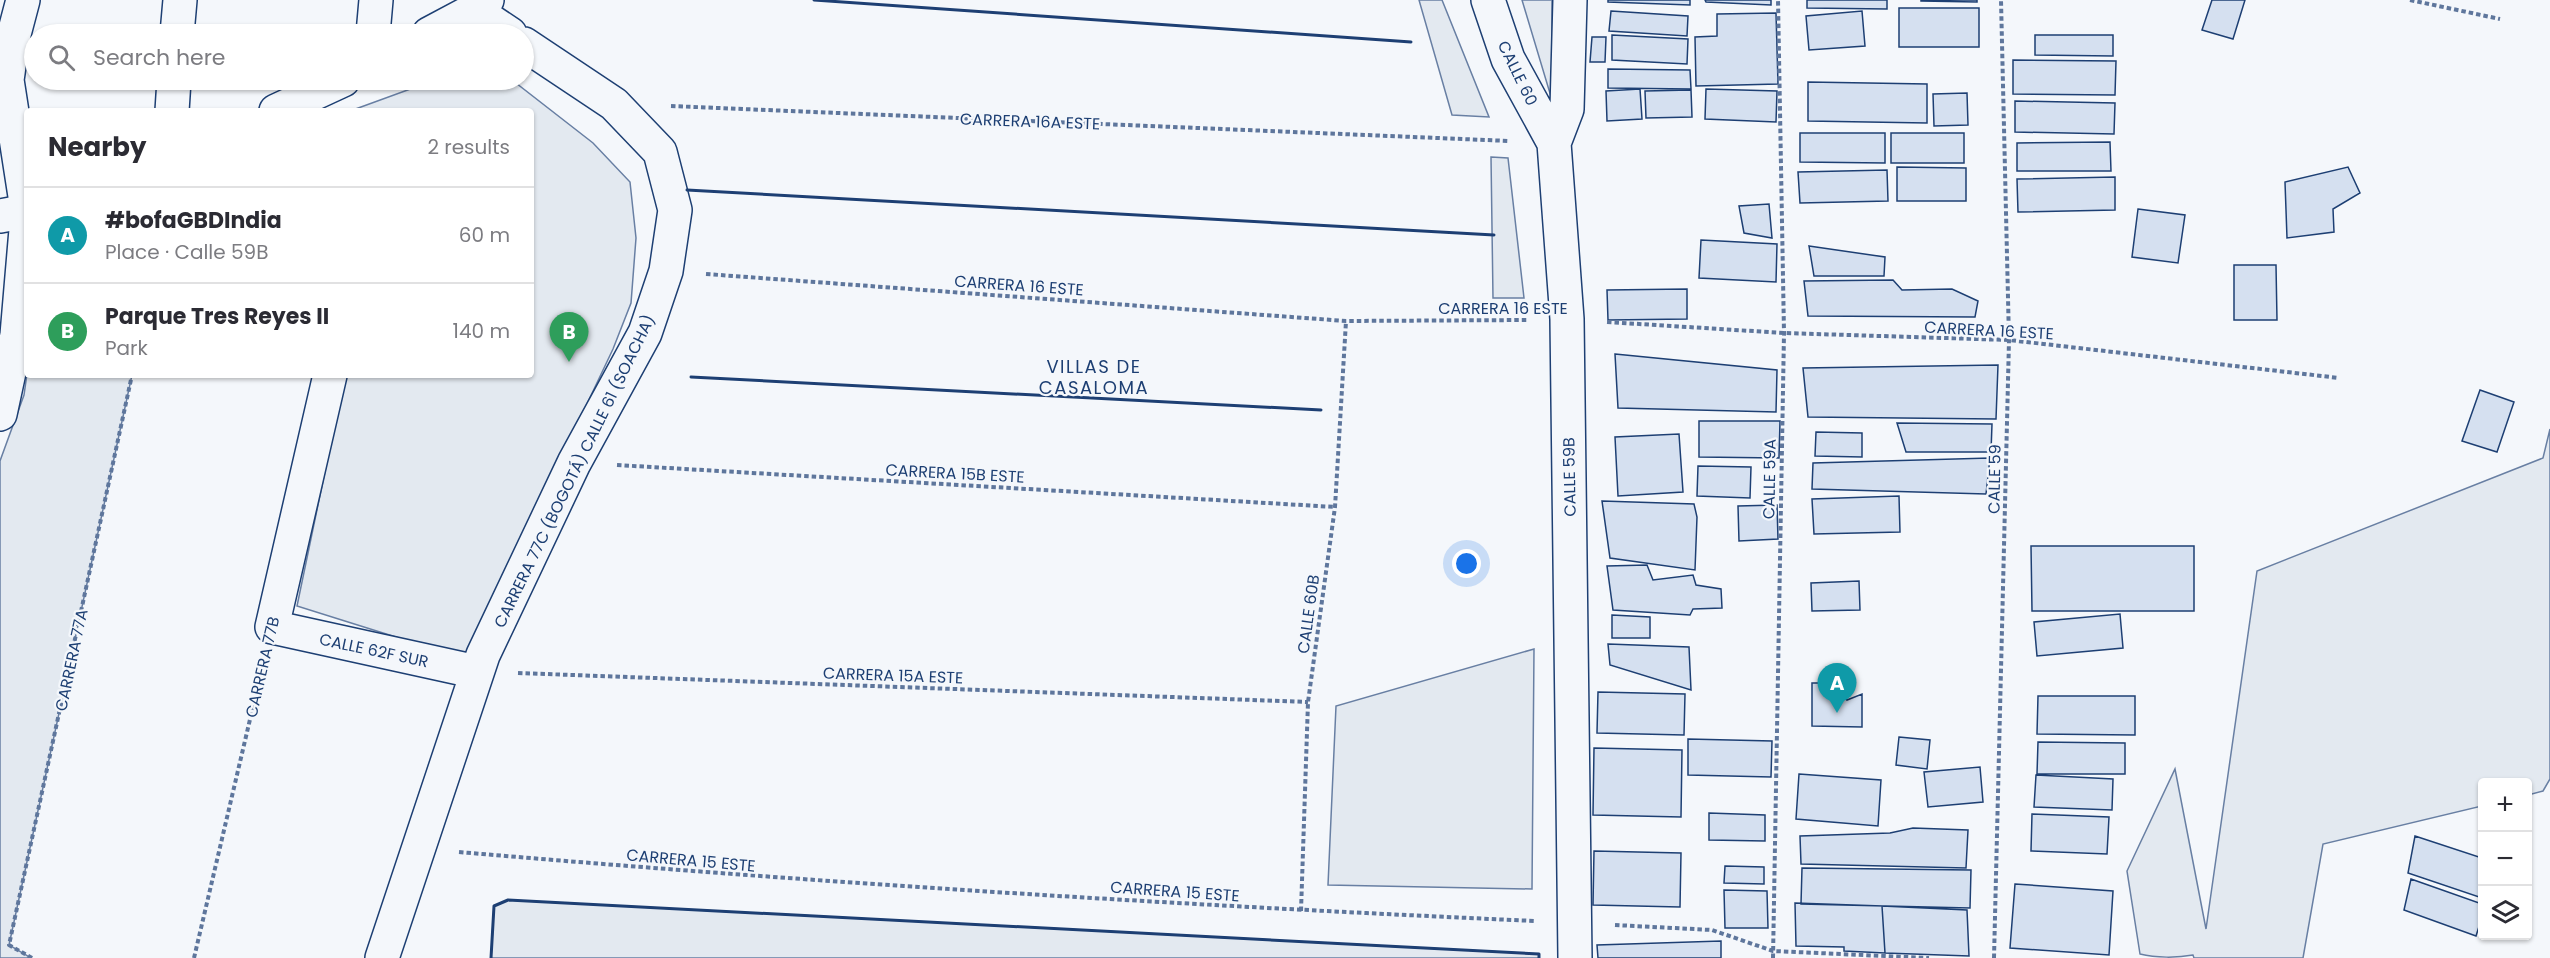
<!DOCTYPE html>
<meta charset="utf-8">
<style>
:root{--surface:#fff;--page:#f7f7f7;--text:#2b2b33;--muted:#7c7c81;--line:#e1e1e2;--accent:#c62828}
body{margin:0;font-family:Poppins,sans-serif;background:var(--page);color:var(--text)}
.controls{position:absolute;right:18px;bottom:18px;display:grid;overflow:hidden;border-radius:6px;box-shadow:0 2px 4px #0004}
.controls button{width:54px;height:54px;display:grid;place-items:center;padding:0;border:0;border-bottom:2px solid var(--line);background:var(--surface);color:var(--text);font:30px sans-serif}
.you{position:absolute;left:1467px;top:564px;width:21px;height:21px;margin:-15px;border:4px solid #fff;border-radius:50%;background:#1a73e8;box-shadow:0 0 0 9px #1a73e833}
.badge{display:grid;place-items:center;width:39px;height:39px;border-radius:50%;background:var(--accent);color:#fff;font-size:20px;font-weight:700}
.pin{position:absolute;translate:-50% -50px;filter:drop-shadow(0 2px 3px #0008)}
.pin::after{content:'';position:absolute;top:32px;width:21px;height:18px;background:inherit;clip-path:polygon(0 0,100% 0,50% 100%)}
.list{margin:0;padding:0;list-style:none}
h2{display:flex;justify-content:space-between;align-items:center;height:78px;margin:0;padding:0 24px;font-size:26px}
h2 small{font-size:20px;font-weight:400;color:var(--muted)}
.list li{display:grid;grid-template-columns:39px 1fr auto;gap:18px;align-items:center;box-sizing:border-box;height:96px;padding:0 24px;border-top:2px solid var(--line)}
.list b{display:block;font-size:22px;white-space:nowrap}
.list p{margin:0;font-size:20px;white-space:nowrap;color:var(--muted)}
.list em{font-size:20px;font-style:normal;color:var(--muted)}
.icon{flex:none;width:33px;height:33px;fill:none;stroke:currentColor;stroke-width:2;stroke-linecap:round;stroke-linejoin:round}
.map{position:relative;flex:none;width:2550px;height:958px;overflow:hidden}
.search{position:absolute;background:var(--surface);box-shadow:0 2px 4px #0004;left:24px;top:24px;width:510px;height:66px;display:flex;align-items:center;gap:15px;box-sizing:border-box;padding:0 21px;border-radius:33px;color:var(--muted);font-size:22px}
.panel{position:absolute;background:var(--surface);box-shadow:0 2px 4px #0004;left:24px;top:108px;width:510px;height:270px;border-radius:6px}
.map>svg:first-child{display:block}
.green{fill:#e3e9f0;stroke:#687fa3;stroke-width:1.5}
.building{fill:#d5e0f0;stroke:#1d3f73;stroke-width:1.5}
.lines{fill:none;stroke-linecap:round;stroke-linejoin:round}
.street-casing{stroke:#1d3f73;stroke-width:36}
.secondary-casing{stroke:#1d3f73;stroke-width:36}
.path{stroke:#5e769c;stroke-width:4;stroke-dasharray:4.5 3;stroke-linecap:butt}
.street{stroke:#f4f7fb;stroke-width:33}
.secondary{stroke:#f4f7fb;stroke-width:33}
.wall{stroke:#1d3f73;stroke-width:3}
.labels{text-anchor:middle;stroke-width:4.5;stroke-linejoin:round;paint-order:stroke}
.street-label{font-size:16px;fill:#1d3f73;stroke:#f4f7fb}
.neighbourhood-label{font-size:18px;letter-spacing:1.5px;fill:#1d3f73;stroke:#f4f7fb}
</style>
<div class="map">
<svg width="2550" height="958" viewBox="0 0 2550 958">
<rect width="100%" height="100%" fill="#f4f7fb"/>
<path class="green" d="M1419 0H1442L1489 117 1452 115Z
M1522 0H1552V100Z
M435 80H512L593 143 630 182 636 238 631 303 613 349 466 659 297 606 345 375H531V111H350Z
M1491 157 1508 158 1524 298H1493Z
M27 374 132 375 9 945 31 958H0V461L24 395Z
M2550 429V779L2543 791 2528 795V782H2482V806L2323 844 2303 958H2194L2193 955C2177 958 2156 958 2140 954L2127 871 2175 769 2206 929 2257 571 2543 458Z
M1534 649 1532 889 1328 885 1336 706Z
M508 900 1539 954V958H491L494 906Z"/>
<path class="building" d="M1608 0H1690V5L1608 2Z
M1705 0H1771V5L1706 2Z
M1807 0H1887V9L1807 8Z
M1921 0H1977V2L1921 1Z
M2212 0H2245L2233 39 2202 30Z
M1899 8H1979V47H1899Z
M1611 11 1688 16 1687 36 1609 31Z
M1862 11 1865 46 1809 50 1806 16Z
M1776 13 1778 84 1696 86 1695 37 1717 36V14Z
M1612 35 1688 39 1687 64 1612 60Z
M2035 35H2113V56L2035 55Z
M1592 37H1606L1605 62H1590Z
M2013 60 2116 61 2115 95 2013 94Z
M1608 69 1690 70 1691 89 1608 88Z
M1808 82 1927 84V123L1808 121Z
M1640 89 1642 119 1607 121 1606 91Z
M1706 89 1777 91 1776 122 1705 119Z
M1691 90 1692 117 1646 118 1645 91Z
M1967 93 1968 125 1934 126 1933 94Z
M2015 101 2115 103 2114 134 2015 132Z
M1800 133H1885V163L1800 162Z
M1891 133H1964V163H1891Z
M2110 142 2111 171H2017V143Z
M1897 167 1966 168V201H1897Z
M2348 167 2360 193 2333 209 2334 232 2287 238 2285 182Z
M1887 170 1888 201 1800 203 1798 172Z
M2115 177V210L2018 212 2017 179Z
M1769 204 1772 238 1744 233 1739 206Z
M2138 209 2185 215 2178 263 2132 257Z
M1701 240 1777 244 1776 282 1699 278Z
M1809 246 1885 257 1884 276H1814Z
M2234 265H2276L2277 320H2234Z
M1893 280 1902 290 1952 289 1978 301 1975 317 1808 316 1804 281Z
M1687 289V319L1608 320 1607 290Z
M1615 354 1777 370 1776 412 1618 408Z
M1998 365 1996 419 1808 417 1803 368Z
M2480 390 2514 402 2497 452 2462 441Z
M1699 421H1780L1779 458 1699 457Z
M1897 423 1992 424 1991 452H1906Z
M1816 432 1862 433V457L1815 456Z
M1679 434 1683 492 1618 496 1615 437Z
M1990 458 1986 494 1812 489 1813 463Z
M1698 466 1751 467 1750 498 1697 496Z
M1899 496 1900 532 1814 534 1812 499Z
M1602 501 1694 504 1697 517 1695 570 1610 558Z
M1777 505 1778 539 1739 541 1738 506Z
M2031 546H2194V611H2032Z
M1647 565 1653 580 1693 575 1696 585 1721 589 1722 608 1693 609 1690 615 1613 610 1607 566Z
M1859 581 1860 610 1812 611 1811 583Z
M2120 614 2123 648 2037 656 2034 622Z
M1612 615 1650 617V638H1612Z
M1608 644 1689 647 1691 690 1610 665Z
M1812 683H1830L1847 700 1862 694V727L1812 726Z
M1598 692 1685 694 1684 735 1597 733Z
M2038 696H2135V735L2037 734Z
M1899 737 1930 740 1927 769 1896 765Z
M1688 739 1772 741 1771 777 1688 775Z
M2038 742 2125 743V774H2037Z
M1594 748 1682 750 1681 817 1593 815Z
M1980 767 1983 802 1928 807 1924 772Z
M1799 774 1881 780 1878 826 1796 819Z
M2036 775 2113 779 2112 810 2034 807Z
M1709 813 1765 815V841L1709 840Z
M2032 814 2109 817 2107 854 2031 851Z
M1913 828 1968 830 1966 868 1801 864 1800 836 1890 833Z
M2415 836 2482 858V898L2408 873Z
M1594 851 1681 853 1680 907 1593 905Z
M1725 866 1764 867V884L1724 883Z
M1802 868 1971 870 1970 908 1801 904Z
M2411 879 2482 904V917L2476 936 2404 910Z
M2015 884 2113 891 2109 955 2010 948Z
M1724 890 1767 891 1768 928H1725Z
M1795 903 1882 906 1885 953 1844 951V947L1796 946Z
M1882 906 1967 910 1969 956 1885 953Z
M1721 941V958H1598L1597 945Z"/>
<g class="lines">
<g class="street-casing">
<path id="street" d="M1488 0 1508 59 1554 143
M1570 0 1567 109 1554 143 1567 319 1575 958
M474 10 510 34
M177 34 180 0
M373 34 376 0
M172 111 174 80
M0 216 27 211
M330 375 272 627 477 672
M382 958 483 655 574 463 645 333 666 271 675 210 660 152 614 104 524 44"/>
</g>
<g class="secondary-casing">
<path id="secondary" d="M23 0 13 38 7 80 27 209
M429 34 474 10 487 0
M276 111 343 80
M0 414 17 335 27 218"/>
</g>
<path class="path" d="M2410 0 2500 19
M671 106 1509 141
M706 274 1346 321 1528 320
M1607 322 1784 333 2009 340 2339 378
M617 465 1335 507
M518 673 1308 702
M459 852C818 883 1176 905 1535 921
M1301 911 1308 702 1335 507 1346 321
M1615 925 1712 930 1773 951 1929 958
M32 958 9 945 132 375
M194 958 263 664
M1773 958 1784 333 1778 0
M1994 958 2009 340 2001 0"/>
<use href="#street" class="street"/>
<use href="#secondary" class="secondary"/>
<path class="wall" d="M814 0 1411 42
M687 190 1494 235
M691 377 1321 410
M491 958 494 906 508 900 1539 954V958"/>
</g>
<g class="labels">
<g class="street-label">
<text transform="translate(1518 73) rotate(64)" y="6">CALLE 60</text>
<text transform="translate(1030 121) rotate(2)" y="6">CARRERA 16A ESTE</text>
<text transform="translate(1019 285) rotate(4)" y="6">CARRERA 16 ESTE</text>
<text x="1503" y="314">CARRERA 16 ESTE</text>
<text transform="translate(1989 330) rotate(3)" y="6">CARRERA 16 ESTE</text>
<text transform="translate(574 471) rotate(-64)" y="6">CARRERA 77C (BOGOTÁ) CALLE 61 (SOACHA)</text>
<text transform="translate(955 473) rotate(3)" y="6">CARRERA 15B ESTE</text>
<text transform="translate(1569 477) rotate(-91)" y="6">CALLE 59B</text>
<text transform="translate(1769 479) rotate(-89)" y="6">CALLE 59A</text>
<text transform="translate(1994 479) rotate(-89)" y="6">CALLE 59</text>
<text transform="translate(1308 614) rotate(-82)" y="6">CALLE 60B</text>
<text transform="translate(374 650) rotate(12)" y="6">CALLE 62F SUR</text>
<text transform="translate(71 660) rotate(-78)" y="6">CARRERA 77A</text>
<text transform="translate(262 667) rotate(-77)" y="6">CARRERA 77B</text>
<text transform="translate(893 675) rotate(2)" y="6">CARRERA 15A ESTE</text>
<text transform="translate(691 860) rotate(5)" y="6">CARRERA 15 ESTE</text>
<text transform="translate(1175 891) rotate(4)" y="6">CARRERA 15 ESTE</text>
</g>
<g class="neighbourhood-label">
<text x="1094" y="373">VILLAS DE<tspan x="1094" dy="21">CASALOMA</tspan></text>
</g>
</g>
</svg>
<div class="controls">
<button>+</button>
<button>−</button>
<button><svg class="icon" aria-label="layers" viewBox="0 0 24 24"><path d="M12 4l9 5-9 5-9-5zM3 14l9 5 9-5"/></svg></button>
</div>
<div class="you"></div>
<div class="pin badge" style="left:1837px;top:713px;background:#0f9aa8">A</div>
<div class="pin badge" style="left:569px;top:362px;background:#2e9e5b">B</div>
<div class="search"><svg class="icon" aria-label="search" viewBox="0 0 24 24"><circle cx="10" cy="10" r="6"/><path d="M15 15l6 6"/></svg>Search here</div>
<section class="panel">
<h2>Nearby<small>2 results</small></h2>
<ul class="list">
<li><span class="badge" style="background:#0f9aa8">A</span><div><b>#bofaGBDIndia</b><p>Place · Calle 59B</p></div><em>60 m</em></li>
<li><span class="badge" style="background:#2e9e5b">B</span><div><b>Parque Tres Reyes II</b><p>Park</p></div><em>140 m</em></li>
</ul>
</section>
</div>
